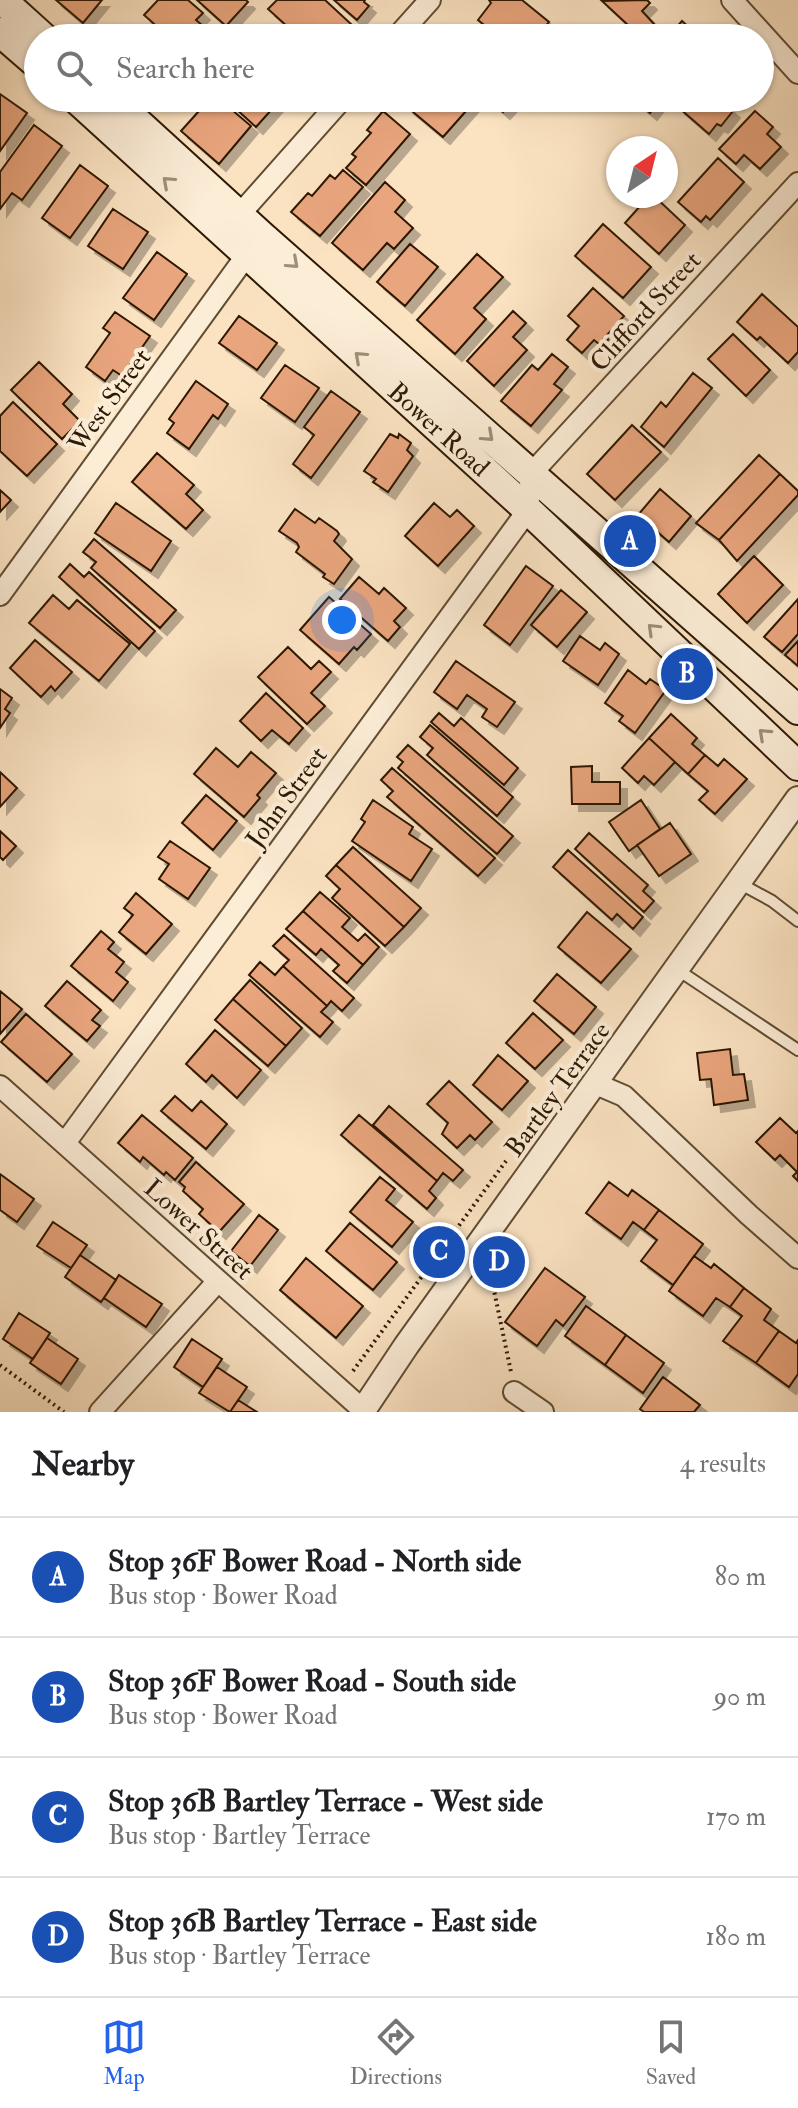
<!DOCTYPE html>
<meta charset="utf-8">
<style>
:root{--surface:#fff;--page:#f2f2f2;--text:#202124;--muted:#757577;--line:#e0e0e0;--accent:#2563eb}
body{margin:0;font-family:"IM FELL Double Pica",serif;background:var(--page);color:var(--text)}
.compass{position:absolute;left:606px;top:136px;width:72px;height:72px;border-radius:50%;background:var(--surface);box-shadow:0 2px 6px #0004;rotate:35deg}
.you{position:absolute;left:342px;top:620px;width:28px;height:28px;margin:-20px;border:6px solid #fff;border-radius:50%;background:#1a73e8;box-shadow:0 0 0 12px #1a73e833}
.badge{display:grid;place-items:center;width:52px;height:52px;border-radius:50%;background:var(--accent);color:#fff;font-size:26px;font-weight:700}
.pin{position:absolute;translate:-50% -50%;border:4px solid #fff;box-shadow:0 2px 8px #0006}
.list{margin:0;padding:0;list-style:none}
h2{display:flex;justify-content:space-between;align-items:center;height:104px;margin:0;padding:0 32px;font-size:34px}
h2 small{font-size:26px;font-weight:400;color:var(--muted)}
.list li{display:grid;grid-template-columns:52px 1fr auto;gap:24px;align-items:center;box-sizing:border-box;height:120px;padding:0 32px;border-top:2px solid var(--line)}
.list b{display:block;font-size:30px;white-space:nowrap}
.list p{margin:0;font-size:26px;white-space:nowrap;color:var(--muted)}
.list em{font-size:26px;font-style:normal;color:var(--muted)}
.icon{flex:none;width:44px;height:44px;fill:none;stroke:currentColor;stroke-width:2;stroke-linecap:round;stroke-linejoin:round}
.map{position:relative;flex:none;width:798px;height:1412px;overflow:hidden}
.search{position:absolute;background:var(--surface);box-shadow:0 2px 6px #0004;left:24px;right:24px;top:24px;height:88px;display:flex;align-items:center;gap:20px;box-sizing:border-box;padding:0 28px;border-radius:44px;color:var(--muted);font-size:30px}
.sheet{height:584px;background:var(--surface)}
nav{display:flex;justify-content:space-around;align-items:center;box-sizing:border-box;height:112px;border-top:2px solid var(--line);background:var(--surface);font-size:22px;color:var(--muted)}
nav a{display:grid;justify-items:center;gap:4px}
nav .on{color:var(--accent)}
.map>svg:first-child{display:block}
.building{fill:#e9a57d;stroke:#2d1903;stroke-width:2;filter:url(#shadow)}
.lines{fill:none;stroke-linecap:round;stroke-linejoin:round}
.service-casing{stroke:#604c33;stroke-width:14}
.minor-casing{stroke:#604c33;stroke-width:24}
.tertiary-casing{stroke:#604c33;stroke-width:28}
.secondary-casing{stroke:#2d1903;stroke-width:32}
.path{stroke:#2d1903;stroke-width:4;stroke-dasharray:2 4;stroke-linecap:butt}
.service{stroke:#fcedd7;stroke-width:10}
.minor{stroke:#fcedd7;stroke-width:20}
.tertiary{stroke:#fcedd7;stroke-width:24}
.secondary{stroke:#fcedd7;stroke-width:28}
.oneway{stroke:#9f8e78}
.labels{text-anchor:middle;stroke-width:8;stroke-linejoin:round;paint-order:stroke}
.street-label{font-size:26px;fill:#2d1903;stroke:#fcedd7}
</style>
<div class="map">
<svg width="798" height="1412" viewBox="0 0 798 1412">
<defs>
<filter id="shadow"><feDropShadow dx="7" dy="7" stdDeviation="0" flood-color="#0004"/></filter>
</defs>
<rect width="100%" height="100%" fill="#fbe3c2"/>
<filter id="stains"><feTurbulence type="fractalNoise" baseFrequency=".0025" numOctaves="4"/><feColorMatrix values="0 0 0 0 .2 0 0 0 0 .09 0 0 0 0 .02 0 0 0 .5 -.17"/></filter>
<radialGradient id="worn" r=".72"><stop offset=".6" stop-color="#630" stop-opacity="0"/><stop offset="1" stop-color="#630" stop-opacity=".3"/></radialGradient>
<path class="building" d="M56 0H102L83 23Z
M158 0H188L203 13 196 20 216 37 170 38 144 15Z
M197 0H246L248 2 226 26Z
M277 0H325L351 24 339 38H300L268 9Z
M334 0H365L364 2 369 6 357 20Z
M489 0H522L549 22 536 38H500L478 20 491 3Z
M647 0 650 3 642 11 655 25 642 38 602 1Z
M682 21 701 38H667Z
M148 26 162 38H126L133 30 140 36Z
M482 26 495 38H471Z
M269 27 281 38H259Z
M0 94 27 113 0 151Z
M224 98H282L256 127Z
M415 98H469L474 102 443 137 407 107Z
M487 98H516L503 112Z
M632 98H662L650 113Z
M685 98H733L727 106 733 111 721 126 717 124 709 134 678 107Z
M208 101 219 110 225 104 251 126 219 164 181 131Z
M383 111 410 134 366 185 346 168 356 157 352 154 371 133 367 130Z
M755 111 773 127 767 134 781 147 760 169 744 155 736 164 719 149Z
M34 125 62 146 22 200 12 193 0 209V172Z
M718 158 744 182 710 220 706 216 701 222 678 202Z
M80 165 108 186 70 238 42 218Z
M343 170 363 187 320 236 291 212 308 193 312 196 330 175 335 179Z
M385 182 405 200 395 212 413 228 394 249 387 243 363 270 332 243Z
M649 196H654L685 225 659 254 625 223Z
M113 209 148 232 123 269 88 246Z
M603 224 651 267 623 298 575 256Z
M410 244 438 267 405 306 377 282Z
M157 252 187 274 154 320 123 298Z
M477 254 503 277 474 308 486 319 455 354 417 320Z
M593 288 624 316 599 344 594 340 582 353 567 340 579 326 568 316Z
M762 294 798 327V352L788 363 760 337 757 340 737 322Z
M513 311 526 323 513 337 527 350 494 386 467 361Z
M115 312 150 336 122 376 113 370 105 381 86 367 110 333 103 328Z
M239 316 277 343 257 370 219 343Z
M733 334 770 370 746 396 708 359Z
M552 354 568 367 554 384 562 390 531 426 501 401 532 365 538 370Z
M39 362 72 394 63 404 80 421 62 439 11 390Z
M285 365 319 388 295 422 261 398Z
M693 373 712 388 664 447 641 427 661 402 666 407Z
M196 381 228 404 218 419 213 415 189 449 167 433 174 423 169 419Z
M331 391 360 412 311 478 293 464 314 435 304 427Z
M13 402 57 444 27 476 0 451V416Z
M632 425 661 452 615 500 587 474Z
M390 434 398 438 399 434 411 443 407 450 413 456 388 492 373 482 376 479 364 471Z
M157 453 194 485 186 494 203 510 186 529 132 482Z
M759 455 780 474 719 540 696 523Z
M780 474 798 491V495L737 561 719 540Z
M660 489 691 516 669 542 638 515Z
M0 490 11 500 0 512Z
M116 503 171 541 151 571 95 533Z
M434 503 450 517 457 510 474 526 438 566 405 536Z
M295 509 315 523 319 518 337 531 339 534 334 541 352 559 334 584 323 577 325 574 296 552 299 547 297 543 279 531Z
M94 539 176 610 160 628 91 568 96 562 83 552Z
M754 556 783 585 747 623 718 594Z
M70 564 84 577 89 572 155 631 139 649 59 577Z
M526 566 553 586 510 645 484 625Z
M359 577 379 594 384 588 406 608 394 621 400 627 388 641 340 599Z
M561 590 587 612 557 647 531 625Z
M53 595 69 609 77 600 130 644 99 681 29 623Z
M329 597 371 634 357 650 354 647 339 664 300 630Z
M798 599V634L782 652 764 637Z
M580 636 600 650 605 643 619 654 598 685 563 661Z
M35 640 72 672 55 691 51 686 41 697 10 668Z
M798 641V666L785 655Z
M288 647 311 669 319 661 331 672 311 693 325 706 307 724 258 677Z
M456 661 515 702 497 727 482 717 487 709 467 695 457 709 434 692Z
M628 670 646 684 650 679 666 690 635 733 619 721 623 716 605 703Z
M0 689 12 698 5 709 10 713 0 728Z
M266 693 303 728 289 744 272 730 261 741 240 721Z
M439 713 454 726 461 718 518 768 504 785 431 722Z
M671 714 697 738 692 744 705 755 688 774 649 738Z
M430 725 513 797 497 816 427 755 433 748 420 737Z
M649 738 675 762 654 785 644 776 638 783 622 768Z
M408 745 513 836 497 854 398 768 403 762 397 757Z
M216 748 238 767 251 752 276 773 257 795 260 798 244 817 194 774Z
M705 755 718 766 724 759 747 779 715 814 699 800 708 791 688 774Z
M592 766V782H620V804H572L571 767Z
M392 768 495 858 478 876 387 797 393 791 381 780Z
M0 772 17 788 0 807Z
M206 795 237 821 213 850 182 823Z
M373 800 413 827 409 834 432 849 411 881 352 841 365 822 361 819Z
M641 800 660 829 629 851 609 822Z
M670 823 691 854 659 876 637 845Z
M0 831 16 846 3 860 0 857Z
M589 833 648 885 643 891 654 901 644 912 575 849Z
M170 841 210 868 188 899 159 879 169 864 158 857Z
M353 847 421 908 404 927 336 865Z
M568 850 643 917 633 929 617 914 612 920 553 867Z
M336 865 404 927 385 946 332 898 340 889 326 876Z
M320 892 350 918 342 927 358 941 365 934 379 947 363 965 303 911Z
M136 893 172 924 146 954 119 932 133 915 124 908Z
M303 911 363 965 347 983 333 971 339 965 321 949 316 955 286 929Z
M587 912 631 949 601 983 558 947Z
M101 931 114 942 108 949 124 962 116 972 128 982 113 1001 71 966Z
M284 935 354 998 342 1011 331 1001 327 1006 283 966 289 960 273 946Z
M260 962 275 975 283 966 327 1006 321 1012 333 1022 320 1037 249 975Z
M557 974 596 1007 574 1034 534 1001Z
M250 980 302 1028 286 1046 233 999Z
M67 981 101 1010 92 1020 100 1026 87 1041 45 1006Z
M0 991 22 1009 0 1034Z
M233 999 286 1046 268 1066 215 1020Z
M533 1013 563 1040 535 1069 506 1043Z
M26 1014 72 1054 47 1082 1 1042Z
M215 1030 261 1070 237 1098 212 1075 206 1082 186 1064Z
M730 1049 733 1075 744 1074 748 1100 714 1105 711 1079 700 1080 697 1053Z
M498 1055 528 1081 502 1110 473 1085Z
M449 1081 492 1122 475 1140 470 1135 457 1148 442 1134 448 1123 427 1104Z
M175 1096 192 1111 201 1101 227 1124 206 1149 161 1111Z
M389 1106 463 1170 453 1181 443 1173 437 1181 373 1125Z
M142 1115 193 1158 175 1180 166 1172 164 1175 143 1157 140 1162 118 1143Z
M359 1115 437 1181 429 1191 436 1198 427 1209 341 1135Z
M780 1118 796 1133 798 1131V1181L793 1176 797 1172 780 1155 775 1160 756 1142Z
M196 1162 244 1204 219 1232 199 1214 203 1209 183 1191 185 1187 179 1182Z
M0 1174 34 1199 17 1222 0 1210Z
M380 1177 395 1189 386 1200 413 1222 392 1247 350 1212Z
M609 1182 628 1196 632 1190 659 1210 644 1230 633 1222 621 1239 586 1213Z
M659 1210 703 1244 673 1285 641 1261 657 1240 644 1230Z
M259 1215 278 1230 250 1266 231 1251Z
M53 1222 87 1245 71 1268 37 1246Z
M350 1223 397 1262 373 1290 326 1251Z
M80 1255 116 1280 101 1302 65 1277Z
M694 1256 711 1268 714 1264 744 1288 730 1307 716 1298 703 1316 669 1291Z
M306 1258 363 1306 336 1338 280 1290Z
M545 1268 585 1297 563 1326 556 1320 537 1346 505 1322Z
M119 1275 162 1304 146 1327 104 1298Z
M744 1288 771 1309 764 1320 779 1331 756 1363 723 1341 742 1316 730 1307Z
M586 1306 626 1335 605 1365 565 1336Z
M19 1313 50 1333 33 1359 3 1339Z
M779 1331 796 1343 798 1340V1374L789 1387 756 1363Z
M626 1335 664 1363 643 1393 605 1365Z
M47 1338 78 1359 61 1384 30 1363Z
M192 1339 222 1359 203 1387 174 1367Z
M217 1367 247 1387 230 1412 199 1393Z
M663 1377 700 1405 694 1412H644L640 1409Z
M238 1400 257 1412H230Z"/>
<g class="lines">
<g class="service-casing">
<path id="service" d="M739 883 772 901 798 921
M678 970 798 1050"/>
</g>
<g class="minor-casing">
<path id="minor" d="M732 0 798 73
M396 38 430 0
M232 223 343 98
M0 595 254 245
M596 1084 624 1096 749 1215 798 1258
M0 1086 363 1410
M65 1143 528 510 531 474 798 183
M514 1392 543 1412
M100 1412 218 1281"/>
</g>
<g class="tertiary-casing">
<path id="tertiary" d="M362 1412 406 1346 798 799"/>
</g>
<g class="secondary-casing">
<path id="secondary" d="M2 0 44 38
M0 32 38 65
M75 98 528 510 798 766
M111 98 261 235 798 710"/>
</g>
<path class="path" d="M492 1281 511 1372
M0 1365 64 1412
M353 1371 506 1161"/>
<use href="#service" class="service"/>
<use href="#minor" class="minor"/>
<use href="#tertiary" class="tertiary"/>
<use href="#secondary" class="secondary"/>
</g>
<defs><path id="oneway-chevron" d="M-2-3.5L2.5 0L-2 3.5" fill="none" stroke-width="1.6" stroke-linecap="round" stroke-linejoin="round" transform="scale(2)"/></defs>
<g class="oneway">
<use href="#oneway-chevron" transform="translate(168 182) rotate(-138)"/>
<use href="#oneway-chevron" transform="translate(293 263) rotate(42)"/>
<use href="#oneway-chevron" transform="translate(360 357) rotate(-138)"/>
<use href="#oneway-chevron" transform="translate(488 436) rotate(42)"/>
<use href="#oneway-chevron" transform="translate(653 629) rotate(-136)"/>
<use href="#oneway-chevron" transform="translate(764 734) rotate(-137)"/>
</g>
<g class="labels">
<g class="street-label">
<text transform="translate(645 311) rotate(-48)" y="9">Clifford Street</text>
<text transform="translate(109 400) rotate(-54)" y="9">West Street</text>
<text transform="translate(439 429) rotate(42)" y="9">Bower Road</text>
<text transform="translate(286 797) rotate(-54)" y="9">John Street</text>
<text transform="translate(557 1089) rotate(-54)" y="9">Bartley Terrace</text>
<text transform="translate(199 1229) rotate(42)" y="9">Lower Street</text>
</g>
</g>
<rect width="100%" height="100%" filter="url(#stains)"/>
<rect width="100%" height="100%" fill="url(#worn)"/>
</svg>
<svg class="compass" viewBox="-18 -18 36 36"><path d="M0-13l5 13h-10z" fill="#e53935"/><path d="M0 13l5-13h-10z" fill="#757577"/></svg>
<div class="you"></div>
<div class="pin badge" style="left:630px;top:541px;background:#1a4fb4">A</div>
<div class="pin badge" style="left:687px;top:674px;background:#1a4fb4">B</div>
<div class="pin badge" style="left:439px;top:1252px;background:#1a4fb4">C</div>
<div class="pin badge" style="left:499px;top:1262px;background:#1a4fb4">D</div>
<div class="search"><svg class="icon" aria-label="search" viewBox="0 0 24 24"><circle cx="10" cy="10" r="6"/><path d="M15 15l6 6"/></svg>Search here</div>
</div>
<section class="sheet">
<h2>Nearby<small>4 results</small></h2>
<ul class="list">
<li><span class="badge" style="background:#1a4fb4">A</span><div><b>Stop 36F Bower Road - North side</b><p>Bus stop · Bower Road</p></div><em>80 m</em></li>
<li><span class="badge" style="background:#1a4fb4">B</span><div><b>Stop 36F Bower Road - South side</b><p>Bus stop · Bower Road</p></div><em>90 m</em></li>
<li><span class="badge" style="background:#1a4fb4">C</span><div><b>Stop 36B Bartley Terrace - West side</b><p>Bus stop · Bartley Terrace</p></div><em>170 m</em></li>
<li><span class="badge" style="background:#1a4fb4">D</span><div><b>Stop 36B Bartley Terrace - East side</b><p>Bus stop · Bartley Terrace</p></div><em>180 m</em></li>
</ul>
</section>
<nav>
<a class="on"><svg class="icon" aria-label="map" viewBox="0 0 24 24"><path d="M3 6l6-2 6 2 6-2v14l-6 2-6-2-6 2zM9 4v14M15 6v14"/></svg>Map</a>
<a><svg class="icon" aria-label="directions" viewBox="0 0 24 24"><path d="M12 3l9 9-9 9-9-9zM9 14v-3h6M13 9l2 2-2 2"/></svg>Directions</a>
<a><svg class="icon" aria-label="saved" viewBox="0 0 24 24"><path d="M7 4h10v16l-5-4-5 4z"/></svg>Saved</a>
</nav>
